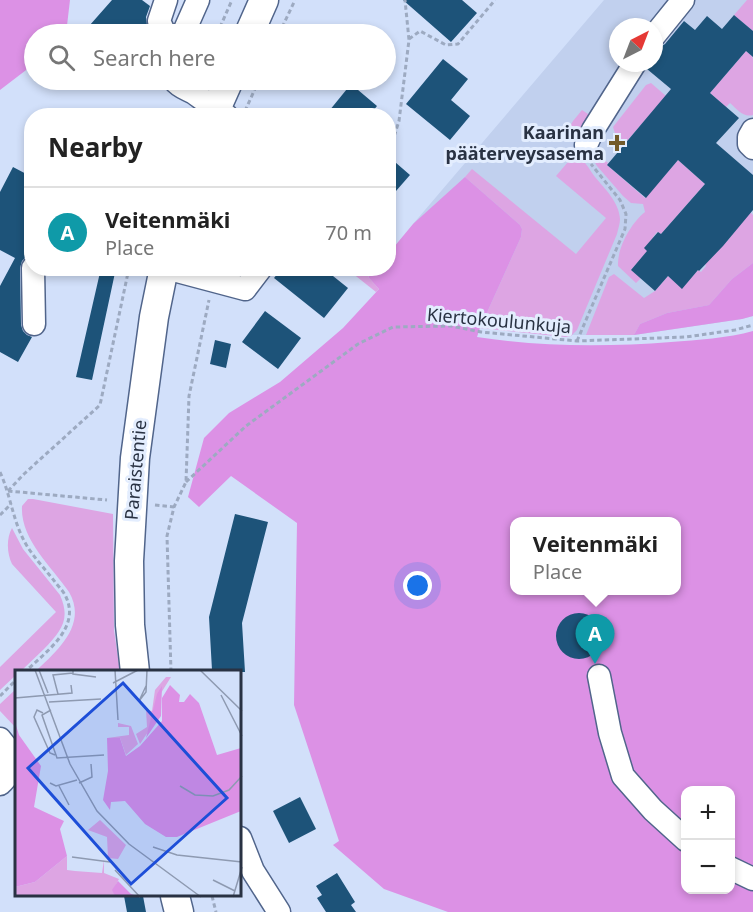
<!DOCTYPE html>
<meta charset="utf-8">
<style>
:root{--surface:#fff;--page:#f2f2f2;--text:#222;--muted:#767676;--line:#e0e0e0;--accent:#db2777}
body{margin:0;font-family:"Noto Sans",sans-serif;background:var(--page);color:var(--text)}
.controls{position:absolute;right:18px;bottom:18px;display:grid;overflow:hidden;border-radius:12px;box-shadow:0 3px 9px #0003}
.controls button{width:54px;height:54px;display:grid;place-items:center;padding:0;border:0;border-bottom:2px solid var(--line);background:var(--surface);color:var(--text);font:30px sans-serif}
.compass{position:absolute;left:609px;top:18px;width:54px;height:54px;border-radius:50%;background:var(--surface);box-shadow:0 3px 9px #0003;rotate:42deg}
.you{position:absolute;left:418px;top:586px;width:21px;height:21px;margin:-15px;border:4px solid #fff;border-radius:50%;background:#1a73e8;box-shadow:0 0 0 9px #1a73e833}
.badge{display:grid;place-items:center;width:39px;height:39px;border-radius:50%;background:var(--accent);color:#fff;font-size:20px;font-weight:700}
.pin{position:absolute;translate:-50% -50px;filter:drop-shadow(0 2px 3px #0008)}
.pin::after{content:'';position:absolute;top:32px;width:21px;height:18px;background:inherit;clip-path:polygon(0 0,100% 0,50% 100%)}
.popup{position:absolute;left:510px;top:517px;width:171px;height:78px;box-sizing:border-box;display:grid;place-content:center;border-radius:12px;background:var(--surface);filter:drop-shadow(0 2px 4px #0005);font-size:20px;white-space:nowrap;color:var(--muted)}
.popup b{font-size:22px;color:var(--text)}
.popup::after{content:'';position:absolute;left:50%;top:100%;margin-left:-12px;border:12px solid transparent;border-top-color:var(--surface)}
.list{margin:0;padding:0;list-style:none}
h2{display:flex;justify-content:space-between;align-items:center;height:78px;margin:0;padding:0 24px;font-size:26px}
h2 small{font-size:20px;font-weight:400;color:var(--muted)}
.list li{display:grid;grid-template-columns:39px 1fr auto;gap:18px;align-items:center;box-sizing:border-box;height:90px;padding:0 24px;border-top:2px solid var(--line)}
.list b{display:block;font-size:22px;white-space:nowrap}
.list p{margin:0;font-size:20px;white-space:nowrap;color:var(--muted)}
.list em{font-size:20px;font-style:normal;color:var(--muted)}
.icon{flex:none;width:33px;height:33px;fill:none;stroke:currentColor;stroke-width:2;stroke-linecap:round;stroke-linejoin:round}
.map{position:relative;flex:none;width:753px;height:912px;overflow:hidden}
.search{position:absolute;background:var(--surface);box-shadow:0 3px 9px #0003;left:24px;top:24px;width:372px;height:66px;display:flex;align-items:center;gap:15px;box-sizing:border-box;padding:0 21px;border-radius:33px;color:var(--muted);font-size:22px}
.panel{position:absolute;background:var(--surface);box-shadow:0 3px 9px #0003;left:24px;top:108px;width:372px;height:168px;border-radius:24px}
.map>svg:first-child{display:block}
.built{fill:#c1d0ee;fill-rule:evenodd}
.green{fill:#dda5e3}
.forest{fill:#dc91e5;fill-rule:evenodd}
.building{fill:#1d5379}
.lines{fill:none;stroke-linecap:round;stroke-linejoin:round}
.minor-casing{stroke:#51658b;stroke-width:25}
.major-casing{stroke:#51658b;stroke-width:31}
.path{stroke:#9daac1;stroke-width:3;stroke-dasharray:4.5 3;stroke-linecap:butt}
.minor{stroke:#fff;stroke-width:22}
.major{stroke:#fff;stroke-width:28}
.poi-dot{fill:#725a2b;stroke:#e3edfe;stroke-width:2}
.labels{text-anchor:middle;stroke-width:6;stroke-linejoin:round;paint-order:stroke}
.poi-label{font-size:18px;font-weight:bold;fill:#293243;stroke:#e3edfe;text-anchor:end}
.street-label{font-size:18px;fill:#293243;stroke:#e3edfe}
.inset-road{fill:none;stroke:#8e9ab1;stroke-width:1.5}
.view{fill:#1d4ed8;fill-opacity:0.15;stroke:#1d4ed8;stroke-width:3}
.inset-edge{fill:none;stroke:#293243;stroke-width:3}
</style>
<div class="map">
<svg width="753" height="912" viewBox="0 0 753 912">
<rect width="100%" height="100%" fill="#d2e0fa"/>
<path class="built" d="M604 0H753V316L742 319 634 335H572L453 322 413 224ZM618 27H654V63H618Z"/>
<path class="green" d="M747 0H753V31L734 15Z
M746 51 752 56 753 59V115C743 118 737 109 730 103L726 107 710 93Z
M651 83 666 96 620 149 613 127 646 85Z
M582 110 588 114 589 117C582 129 582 136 566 136L565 134 573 121Z
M593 152 598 154 608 163 607 165 645 198 678 160 705 184 661 234 657 232 653 237 657 240 631 270 641 278 636 283 618 266C617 248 631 223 645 212L643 204 631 203 623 196 597 166 592 158Z
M576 155C585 160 589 169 595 177 605 189 619 202 620 219 620 224 618 229 617 234L577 330 571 336 565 337 480 328 521 237 522 229 520 225 465 177 472 169 576 254 606 218 556 176 573 156Z
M749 211 753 215V263L732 279 709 305 667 313 640 324 634 335H586L609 277 614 274 644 298 655 291 668 276 682 288 698 270 701 272 706 266 705 264 729 239Z
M347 269H372L368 277 379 289 376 292Z
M28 499H33L113 514 114 630 120 672H35C57 651 88 625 69 592 51 566 20 539 22 506Z
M12 528 23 549 60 595C71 620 61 631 44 649 36 657 28 664 20 672H16V675L0 690V667L56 612 12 564C7 553 6 539 12 528Z
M16 689V728L0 711V704Z"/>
<path class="forest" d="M0 0H70L66 34H34V64L0 90Z
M465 177 520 225 522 229 521 237 480 328 477 337C541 347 607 347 671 342 697 340 728 338 753 331V912H448L384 889 333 845 339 841 294 705 297 523 231 476 199 507 188 497 204 438 229 413 280 382 343 328 379 289 368 277 375 269 388 268 389 253 413 224ZM514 522H676V590H514ZM686 790H730V890H686Z
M753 263V316L742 319 634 335 640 324 667 313 709 305 732 279Z"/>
<path class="building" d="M112 0H142L150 6 146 17 147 25 138 34H82Z
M403 0H462L477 13 451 42Z
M734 15 753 31V57L746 51 710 93 739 118 716 143 753 175V210L723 246 699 271 698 270 682 289 668 276 655 291 631 270 647 251 644 248 658 232 661 234 705 184 678 160 646 198 607 165 671 89 647 69 648 63H654V51L665 44 684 21 695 30 707 16 722 29Z
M443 59 468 79 451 100 470 116 450 140 406 104Z
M351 84 377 106 369 116H325Z
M388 156 410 175 396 191 388 184Z
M13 167 32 177V255L26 257 22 261 20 268 21 325 23 331 27 335 32 337 18 362 0 352V286L15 258 0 250V192Z
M101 268H116L92 380 76 377Z
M282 268H323L348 288 324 318 274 278Z
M265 311 301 338 278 369 242 342Z
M215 340 231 344 226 368 210 364Z
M235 514 268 522 242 623 245 672H222V669L212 670 209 617Z
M556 636a23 23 0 1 1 46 0a23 23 0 1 1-46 0Z
M300 797 316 829 289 843 273 811Z
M337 873 355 902 351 905 356 912H326L317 898 322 895 316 886Z
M124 896H143L146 912H127Z"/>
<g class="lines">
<g class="minor-casing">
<path id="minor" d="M165 34 159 21 166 0
M183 34 198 0
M654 36 683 0
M174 80C179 87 187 89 194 93 205 101 215 109 227 116
M753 130 749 137V144L753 148
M586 145 593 130 635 63
M33 268 34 324
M166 268 245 289 261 268
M599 676 610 733 623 776 653 810 686 840
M0 739C13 753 15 771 0 784
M240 838 253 871 279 912
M730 868 753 879"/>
</g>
<g class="major-casing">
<path id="major" d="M249 34 264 0
M213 116 229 80
M135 672 130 625 129 561 135 458 154 317 164 268
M175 896 179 912"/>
</g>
<path class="path" d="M217 34 232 0
M279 34 295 0
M409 39 420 31 446 45 458 44 495 0
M245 111 259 80
M388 149 391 146 399 121 409 40 405 0
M577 341 625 229 626 214 620 200 591 164
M0 472C11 496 13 523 27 546 35 559 46 570 55 582 59 587 64 592 66 597 81 629 44 653 25 672
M186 482 246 426 358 344 393 327 451 326 481 332 577 341 686 337 735 330 753 325
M8 491 24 474 100 405 129 268
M8 491 107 500
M155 505 174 507
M0 515 11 504
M171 672 167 536 174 507 186 482 189 396 209 300
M0 696 16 680
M212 896 216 912"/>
<use href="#minor" class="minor"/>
<use href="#major" class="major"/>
</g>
<path class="poi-dot" d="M614 134h6v6h6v6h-6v6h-6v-6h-6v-6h6z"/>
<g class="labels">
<g class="poi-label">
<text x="604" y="139">Kaarinan<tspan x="604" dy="21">pääterveysasema</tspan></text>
</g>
<g class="street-label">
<text transform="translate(499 321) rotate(5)" y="6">Kiertokoulunkuja</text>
<text transform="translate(136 470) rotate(-85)" y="6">Paraistentie</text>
</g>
</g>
<g transform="translate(15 670)">
<rect width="226" height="226" fill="#d2e0fa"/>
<path d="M151 7H156L141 31 137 56 125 74 121 64 132 57 131 40 137 41 140 20ZM103 53 116 56 123 74 111 85 105 68H92L114 65V57H103ZM85 150 111 175 103 189 93 188 92 167 73 160ZM52 186V200L60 201 87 203 89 190V203L104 209 98 220 100 226 0 225V217L20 212Z" fill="#dda5e3"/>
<path d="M155 15 165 25 164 32H169L175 24 184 33 202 85 226 78V141L162 167H151L130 154 110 131 96 132 95 140 88 130 93 101 92 68H105L111 86 125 76 147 51V28ZM147 16 146 46 131 68 142 24ZM0 52 4 65 26 96 19 137 49 151 45 159 52 186 20 212 0 217ZM103 211 116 224 123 226H100L97 220Z" fill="#dc91e5"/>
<path class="inset-road" d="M20 0 55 94 82 141 114 174 186 227M24 0 33 23M100 0 103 50M185 0 227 41M58 1V4L81 7M98 13 123 0M131 16 124 31 131 22 132 0M43 24 38 5 58 3M206 25 227 66M0 28 57 23 56 15M34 32 86 29M36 40 27 45 42 88 89 85M28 43 22 40 19 47 35 83 40 85M35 113 41 116 62 110M64 113 77 107 76 94M44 116 54 135M165 116 180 125 198 126 214 120 227 106M138 177 162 185 227 192M57 187 95 192M100 200 125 227M198 210 220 221M218 227 227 197"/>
<path class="view" d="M108 13 212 128 116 214 13 98Z"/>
<rect width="226" height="226" class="inset-edge"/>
</g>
</svg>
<div class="controls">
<button>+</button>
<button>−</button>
</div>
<svg class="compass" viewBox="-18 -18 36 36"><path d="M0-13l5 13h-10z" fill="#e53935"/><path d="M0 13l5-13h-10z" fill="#767676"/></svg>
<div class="you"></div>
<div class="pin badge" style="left:595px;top:664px;background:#0f9aa8">A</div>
<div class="popup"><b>Veitenmäki</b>Place</div>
<div class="search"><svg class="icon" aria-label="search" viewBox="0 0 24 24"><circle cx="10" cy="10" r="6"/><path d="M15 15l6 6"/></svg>Search here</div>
<section class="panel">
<h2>Nearby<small></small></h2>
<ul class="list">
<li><span class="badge" style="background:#0f9aa8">A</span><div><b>Veitenmäki</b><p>Place</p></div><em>70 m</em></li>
</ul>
</section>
</div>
